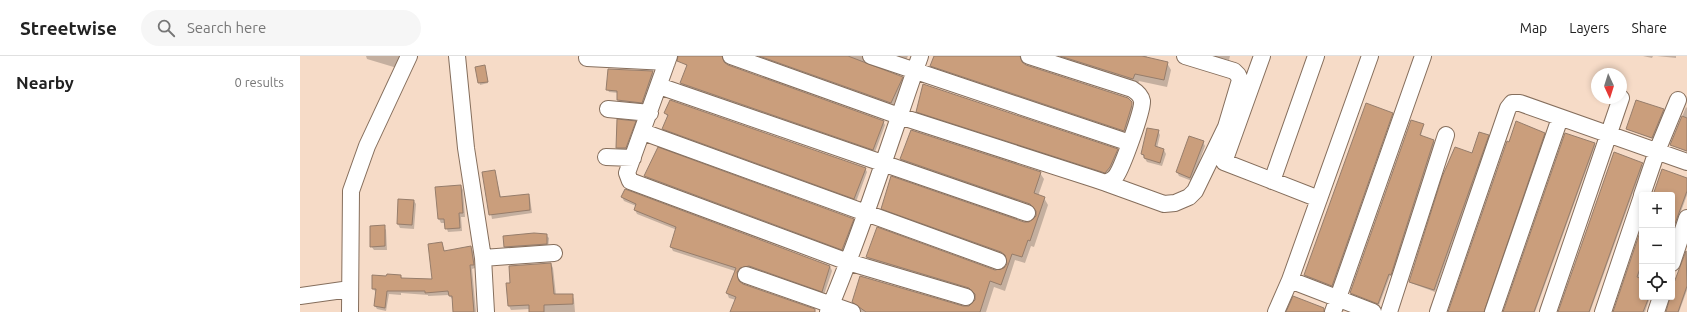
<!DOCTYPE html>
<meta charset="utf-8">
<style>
:root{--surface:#fff;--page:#f6f6f6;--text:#222;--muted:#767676;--line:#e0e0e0}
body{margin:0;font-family:Ubuntu,sans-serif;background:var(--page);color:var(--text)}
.controls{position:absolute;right:12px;bottom:12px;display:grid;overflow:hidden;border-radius:4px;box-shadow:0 2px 6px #0003}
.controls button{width:36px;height:36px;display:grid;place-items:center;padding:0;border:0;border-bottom:1px solid var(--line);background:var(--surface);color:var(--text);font:20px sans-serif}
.compass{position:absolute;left:1291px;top:12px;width:36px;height:36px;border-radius:50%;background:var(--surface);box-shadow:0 2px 6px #0003;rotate:176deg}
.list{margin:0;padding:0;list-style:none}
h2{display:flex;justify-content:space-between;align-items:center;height:52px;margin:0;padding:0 16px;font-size:17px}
h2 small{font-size:13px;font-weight:400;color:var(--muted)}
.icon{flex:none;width:22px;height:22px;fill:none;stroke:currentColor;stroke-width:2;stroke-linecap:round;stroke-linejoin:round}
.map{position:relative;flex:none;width:1387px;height:256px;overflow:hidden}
header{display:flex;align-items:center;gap:24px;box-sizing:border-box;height:56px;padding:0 20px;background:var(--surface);border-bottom:1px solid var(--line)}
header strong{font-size:19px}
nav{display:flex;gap:22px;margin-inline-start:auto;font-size:14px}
.search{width:280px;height:36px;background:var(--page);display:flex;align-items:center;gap:10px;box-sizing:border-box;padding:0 14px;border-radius:22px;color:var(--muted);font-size:15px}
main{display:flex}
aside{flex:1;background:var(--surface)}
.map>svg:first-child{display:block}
.shadow{fill:#0003}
.building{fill:#ca9e7c;stroke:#967d6b}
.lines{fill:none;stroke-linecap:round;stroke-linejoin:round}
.minor-casing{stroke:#856e5c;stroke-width:18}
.minor{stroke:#fff;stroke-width:16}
</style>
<header>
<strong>Streetwise</strong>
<div class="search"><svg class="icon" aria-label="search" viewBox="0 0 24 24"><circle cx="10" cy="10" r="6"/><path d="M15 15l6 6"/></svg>Search here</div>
<nav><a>Map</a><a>Layers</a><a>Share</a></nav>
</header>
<main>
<aside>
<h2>Nearby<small>0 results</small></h2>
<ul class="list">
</ul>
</aside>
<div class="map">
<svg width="1387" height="256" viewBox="0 0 1387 256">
<rect width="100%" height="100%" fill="#f6dbc7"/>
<path class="shadow" d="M66 0H103L97 12 67 3Z
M384 0H424V8L583 65 585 69 575 96 383 30 381 27 388 11 382 6Z
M454 0H564V8L602 22 604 25 593 50Z
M595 0H608L606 4Z
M634 0H726L723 5 724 9 829 44 833 51 828 81 635 17 631 10Z
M744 0H847L846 2 867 7 871 14 867 31 839 25 837 30Z
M912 0H930L929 4Z
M1343 0H1353L1352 2Z
M1357 0H1376V2Z
M176 11 185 12 188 27 180 29Z
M353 16 354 19 344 49 319 47 318 37 309 36 308 34Z
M624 29 817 94 821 101 809 123 621 62 617 55Z
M1386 51 1387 52V96L1371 88Z
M1363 54 1364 56 1353 83 1327 73Z
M365 57 565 112 567 116 556 146 365 76 363 73 368 61Z
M1092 59 1033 231 1006 221 1005 219Z
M335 66 326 94 318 93 317 92Z
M1123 69 1121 80 1135 87 1092 220H1090L1079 249 1051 237Z
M858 75 860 79 857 92 864 94 866 98 862 110 847 106 842 98Z
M1244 78 1245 79 1186 252 1184 251 1182 256H1149Z
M1188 80 1189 82 1135 236 1111 227 1110 226 1172 98Z
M903 86 905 90 892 125 879 120 877 116Z
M1294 88 1295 90 1235 256H1204Z
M1314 98 1343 109 1290 256H1259Z
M601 103 740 117 744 123 738 140 744 142 748 149 734 191 731 190 725 207 715 204 705 235 694 231 686 256H561L553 246 669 251 676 244V241L673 238 571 208 567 201 700 215 708 209 706 202 586 159 582 152 724 167H730L737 161V157L735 154 605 109Z
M194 115 201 141 228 139 230 142 232 157 192 163 183 117Z
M346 120 553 164 555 167 544 197 348 124Z
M1387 123V139L1372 180V139H1354Z
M161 130 163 134 165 161H161L162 175 148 176 145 167H141L139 163Z
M322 141 530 210 532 215 524 239 439 221 440 227 516 256H431L436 244 429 242 427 237 435 215 373 195 371 191 377 174 337 158 335 154 336 150 324 145Z
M114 145 116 148 114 173 100 172 98 168Z
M84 171 86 174 87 194H74L71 190Z
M1342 175V241H1350L1345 256H1314Z
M246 179 249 182 248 192 207 195 205 191Z
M142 187 145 196 171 192 173 195 175 212 172 213 176 256H155L153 244 149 239 128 240V239L101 237V239L89 238 86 255 77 253 75 250 77 237 73 233 101 220 102 223 133 224Z
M1387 194V234L1379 256H1367Z
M251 208 253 212 256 239H272L274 243 275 256H230V253L211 254 209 250 208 228Z"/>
<path class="building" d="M378 0H422L424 6 428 9 584 65 573 94 380 27 387 9 377 5Z
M459 0H548L603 21 591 47Z
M634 0H720L722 6 726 9 828 42 832 46V49L824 75 630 10Z
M760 0H842L868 6 864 24 835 18 833 23Z
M185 9 188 26 178 27 175 11Z
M308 13 353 15 342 47 317 44V35L306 34Z
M623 28 818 93 810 111 805 117 616 56Z
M370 44 566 112 554 143 362 73 368 59 364 57Z
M1336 44 1364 53 1352 82 1326 73Z
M1066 47 1093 57 1032 230 1004 219Z
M1382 60 1387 62V95L1370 89Z
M317 63 336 65 326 92H316Z
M1111 64 1124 68 1120 79 1134 84 1091 219 1089 218 1078 248 1050 237Z
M1216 65 1245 77 1184 256H1148L1207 85 1209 86Z
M847 72 859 74 855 90 864 93 860 107 844 102V99L841 98Z
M611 74 741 116 734 137 745 141 730 185 728 184 722 201 712 198 701 229 690 225 680 256H566L552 246 560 220 663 250H669L675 244V238L669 232 566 201 577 171 695 214 704 212 707 208 705 199 701 196 581 153 591 120 724 166H729L736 160V155L730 148 600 103Z
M1179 76 1189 79 1134 234 1109 226 1142 121 1155 91 1172 97Z
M1265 77 1295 87 1234 256H1203Z
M889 80 904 85 890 122 876 116Z
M358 91 554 163 542 194 344 120Z
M1314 96 1343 107 1342 108 1289 256H1258Z
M1362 113 1387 122V135L1373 173 1372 139H1353Z
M195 114 200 141 229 138 230 154 189 159 182 116Z
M161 129 163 157H159L160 172 145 173 144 163H138L135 131Z
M325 133 530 210 522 236 449 210 440 212 437 216 439 225 443 228 515 253V256H430L436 241 426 237 436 212 370 191 376 171 334 154 336 148 321 141Z
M98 143 114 144 112 169 97 168Z
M85 169V190L70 191V170Z
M1341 173 1342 207 1337 221 1342 223V241H1349L1343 256H1313Z
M234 177 247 178V188L204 191 203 180Z
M142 186 144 195 171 190 174 209H170L174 256H153L152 240H149L148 235 125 237V235H87L85 252 74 250 76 233H72V219L86 220 87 218 101 219V222L132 223 128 188Z
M1386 195 1387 230 1378 256H1366L1370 241H1372V232Z
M251 207 254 238H273V248L244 249V256H229V249L208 250 206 227H210L209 210Z
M993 240 1024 252V256H986Z"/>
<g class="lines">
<g class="minor-casing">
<path id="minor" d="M157 0 166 92 183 202 186 256
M369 0 327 117 330 125 548 206 666 241
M431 0 599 60 794 123 806 127C810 125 814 123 816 120 822 112 843 54 842 45 841 40 837 36 832 33L729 0
M571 0 830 87
M962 0 924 106 1019 143
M1070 0 990 224 1073 256
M287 2 367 6
M359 30 727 157
M308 53 350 57
M343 76 698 205
M306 101 333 102
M972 125 1016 0
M806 127 864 148 875 147 889 141 895 135 926 71 940 24 938 19 934 15 885 0
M1342 139 1357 95 1378 44
M183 202 254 197
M1372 207 1387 162
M446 219 552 256
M0 240 50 233
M50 256 51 135 67 90 109 0
M528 256C563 172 590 86 620 0
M976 256 990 224
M1033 256 1123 0
M1089 256 1146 79
M1138 256 1208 52 1212 47H1220L1387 106
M1193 256 1260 62
M1248 256 1321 42
M1303 256 1342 140
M1356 256 1361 241"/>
</g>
<use href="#minor" class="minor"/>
</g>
</svg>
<div class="controls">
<button>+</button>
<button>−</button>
<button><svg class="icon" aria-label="locate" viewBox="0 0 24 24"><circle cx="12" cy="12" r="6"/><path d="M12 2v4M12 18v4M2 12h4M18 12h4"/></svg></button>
</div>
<svg class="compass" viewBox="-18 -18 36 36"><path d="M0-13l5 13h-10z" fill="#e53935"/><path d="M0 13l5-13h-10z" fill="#767676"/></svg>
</div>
</main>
